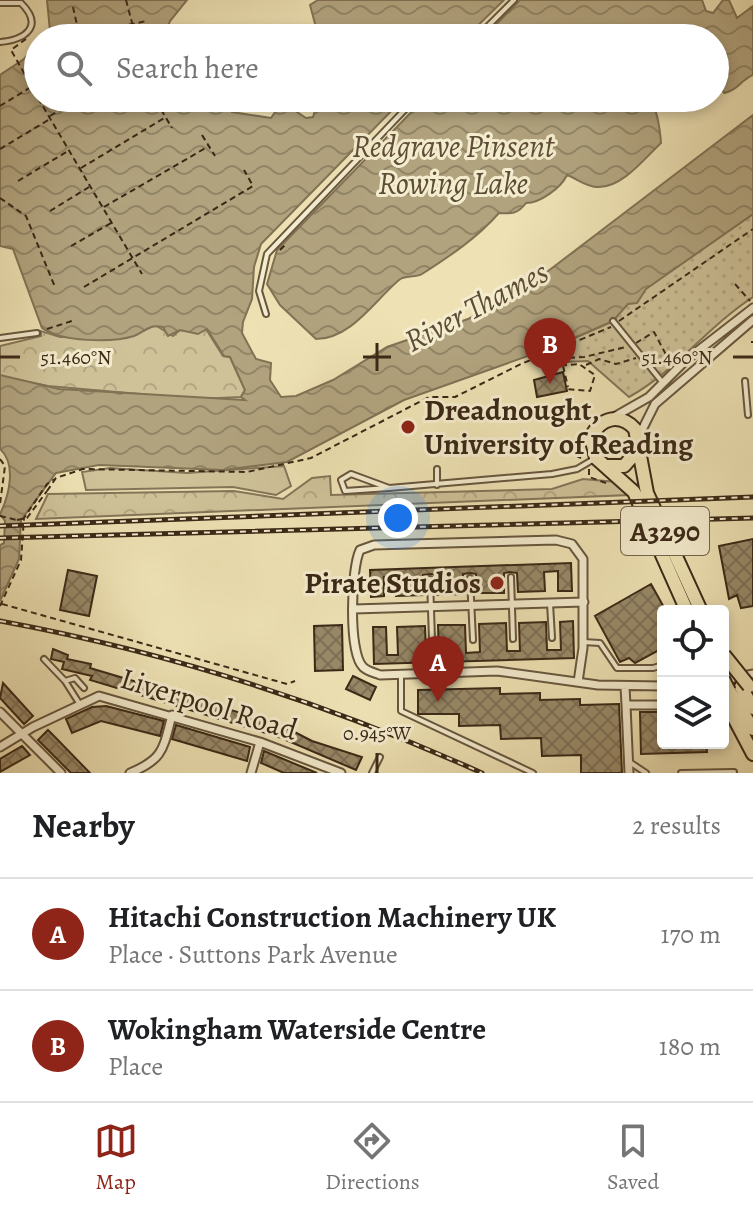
<!DOCTYPE html>
<meta charset="utf-8">
<style>
:root{--surface:#fff;--page:#f6f6f6;--text:#202124;--muted:#757577;--line:#e0e0e0;--accent:#8f2418}
body{margin:0;font-family:Alegreya,serif;background:var(--page);color:var(--text)}
.controls{position:absolute;right:24px;bottom:24px;display:grid;overflow:hidden;border-radius:8px;box-shadow:0 4px 12px #0003}
.controls button{width:72px;height:72px;display:grid;place-items:center;padding:0;border:0;border-bottom:2px solid var(--line);background:var(--surface);color:var(--text);font:40px sans-serif}
.you{position:absolute;left:398px;top:518px;width:28px;height:28px;margin:-20px;border:6px solid #fff;border-radius:50%;background:#1a73e8;box-shadow:0 0 0 12px #1a73e833}
.badge{display:grid;place-items:center;width:52px;height:52px;border-radius:50%;background:var(--accent);color:#fff;font-size:26px;font-weight:700}
.pin{position:absolute;translate:-50% -66px;filter:drop-shadow(0 2px 4px #0008)}
.pin::after{content:'';position:absolute;top:42px;width:28px;height:24px;background:inherit;clip-path:polygon(0 0,100% 0,50% 100%)}
.list{margin:0;padding:0;list-style:none}
h2{display:flex;justify-content:space-between;align-items:center;height:104px;margin:0;padding:0 32px;font-size:34px}
h2 small{font-size:26px;font-weight:400;color:var(--muted)}
.list li{display:grid;grid-template-columns:52px 1fr auto;gap:24px;align-items:center;box-sizing:border-box;height:112px;padding:0 32px;border-top:2px solid var(--line)}
.list b{display:block;font-size:30px;white-space:nowrap}
.list p{margin:0;font-size:26px;white-space:nowrap;color:var(--muted)}
.list em{font-size:26px;font-style:normal;color:var(--muted)}
.icon{flex:none;width:44px;height:44px;fill:none;stroke:currentColor;stroke-width:2;stroke-linecap:round;stroke-linejoin:round}
.map{position:relative;flex:none;width:753px;height:773px;overflow:hidden}
.search{position:absolute;background:var(--surface);box-shadow:0 4px 12px #0003;left:24px;right:24px;top:24px;height:88px;display:flex;align-items:center;gap:20px;box-sizing:border-box;padding:0 28px;border-radius:44px;color:var(--muted);font-size:30px}
.sheet{height:328px;background:var(--surface)}
nav{display:flex;justify-content:space-around;align-items:center;box-sizing:border-box;height:112px;border-top:2px solid var(--line);background:var(--surface);font-size:22px;color:var(--muted)}
nav a{display:grid;justify-items:center;gap:4px}
nav .on{color:var(--accent)}
.map>svg:first-child{display:block}
.green{fill:#cfc299;stroke:#847558;stroke-width:2}
.forest{fill:url(#forest-crowns);stroke:#847558;stroke-width:2}
.park{fill:url(#park-dots);stroke:#847558;stroke-width:2}
.water{fill:url(#water-waves);stroke:#817254;stroke-width:2}
.building{fill:url(#building-cross-hatch);stroke:#3a2816;stroke-width:2}
.lines{fill:none;stroke-linecap:round;stroke-linejoin:round}
.service-casing{stroke:#67563e;stroke-width:8}
.minor-casing{stroke:#67563e;stroke-width:11}
.primary-casing{stroke:#3a2816;stroke-width:16}
.path{stroke:#3a2816;stroke-width:2;stroke-dasharray:6 4;stroke-linecap:butt}
.service{stroke:#f4ecce;stroke-width:4}
.minor{stroke:#f4ecce;stroke-width:7}
.primary{stroke:#eee2b4;stroke-width:12}
.rail-casing{stroke:#3a2816;stroke-width:5}
.rail{stroke:#f4ecce;stroke-width:2;stroke-dasharray:6;stroke-linecap:butt}
.primary-bridge-casing{stroke:#3a2816;stroke-width:16;stroke-linecap:butt}
.path-bridge{stroke:#3a2816;stroke-width:2;stroke-dasharray:6 4;stroke-linecap:butt}
.primary-bridge{stroke:#eee2b4;stroke-width:12}
.ticks{fill:none;stroke:#3a2816;stroke-width:3}
.poi-dot{fill:#8f2418;stroke:#f4ecce;stroke-width:3}
.labels{text-anchor:middle;stroke-width:6;stroke-linejoin:round;paint-order:stroke}
.shield{fill:#f4ecce;stroke:#72634d;stroke-width:2}
.shield-label{font-size:28px;font-weight:bold;fill:#3a2816}
.poi-label{font-size:30px;font-weight:bold;fill:#3a2816;stroke:#f4ecce;text-anchor:start}
.street-label{font-size:30px;fill:#3a2816;stroke:#f4ecce}
.water-label{font-size:32px;font-style:italic;fill:#5e4d35;stroke:#f4ecce}
.ticks-label{font-size:20px;text-anchor:middle;fill:#3a2816;stroke:#f4ecce;stroke-width:6;stroke-linejoin:round;paint-order:stroke}
</style>
<div class="map">
<svg width="753" height="773" viewBox="0 0 753 773">
<defs>
<pattern id="forest-crowns" width="20" height="18" patternUnits="userSpaceOnUse" patternTransform="scale(2)"><rect width="20" height="18" fill="#cfc299"/><path d="M2 6a3 3 0 1 1 6 0M12 15a3 3 0 1 1 6 0" fill="none" stroke="#b2a783"/></pattern>
<pattern id="park-dots" width="8" height="8" patternUnits="userSpaceOnUse" patternTransform="scale(2)"><rect width="8" height="8" fill="#cfc299"/><path d="M2 2h.1M6 6h.1" fill="none" stroke="#b2a783" stroke-width="1.8" stroke-linecap="round"/></pattern>
<pattern id="water-waves" width="16" height="10" patternUnits="userSpaceOnUse" patternTransform="scale(2)"><rect width="16" height="10" fill="#b1a37e"/><path d="M0 5q4-4 8 0t8 0" fill="none" stroke="#918566"/></pattern>
<pattern id="building-cross-hatch" width="8" height="8" patternUnits="userSpaceOnUse" patternTransform="scale(2)"><rect width="8" height="8" fill="#988968"/><path d="M0 0l8 8M0 8l8-8" fill="none" stroke="#7d7055"/></pattern>
</defs>
<rect width="100%" height="100%" fill="#eee2b4"/>
<filter id="stains"><feTurbulence type="fractalNoise" baseFrequency=".0025" numOctaves="4"/><feColorMatrix values="0 0 0 0 .2 0 0 0 0 .09 0 0 0 0 .02 0 0 0 .5 -.17"/></filter>
<radialGradient id="worn" r=".72"><stop offset=".6" stop-color="#630" stop-opacity="0"/><stop offset="1" stop-color="#630" stop-opacity=".3"/></radialGradient>
<path class="green" d="M284 466 291 486 276 495 233 487 86 490 82 472 110 468 187 473Z"/>
<path class="forest" d="M155 325 173 336 180 330 198 333 206 329 223 356 230 357 245 390 241 397 197 399 48 386 0 376V346L41 336V331L60 337 133 336Z
M330 476 331 495 552 489 583 479 617 482 629 495 36 519 48 494 234 491 283 499 312 478Z"/>
<path class="park" d="M753 214V297C708 326 675 372 629 397L588 361 563 362 556 346 616 320 617 313 645 289Z"/>
<path class="water" d="M47 0H187L170 21 164 38H42L50 31Z
M318 0H504L465 38H342L334 28 325 27 319 34 317 31 310 5Z
M520 0H702L706 11 713 13 723 0H729L737 18 753 6V75C741 80 737 91 724 93L715 77V38H483Z
M38 41V98H195L219 103 222 98 232 112 271 118 282 102 306 118 313 117 319 98H404L261 244 254 267 252 299 243 322 242 333 256 359 271 363 270 380 281 397 296 396 333 380 387 347 468 319 539 278 753 115V214L646 289 637 303 628 304 613 321 556 346 404 400 287 462 223 470 99 465 56 473 21 520 19 559 0 601V545L4 543 5 521 0 514C9 496 17 464 0 449V375L59 389 245 400 241 397 245 390 230 357 224 356 207 329 198 334 180 330 168 336 163 327C148 324 146 331 134 336 112 343 61 342 42 328L13 249 0 246V75L24 59Z
M425 98H650C657 110 660 129 661 143 645 158 622 188 598 187 586 187 578 179 567 175 561 188 540 203 526 203 518 214 511 214 499 213 477 238 450 256 422 274 415 278 404 275 399 280 375 300 351 339 316 339L280 305 267 284 277 250Z"/>
<path class="building" d="M563 372 567 391 537 397 534 380Z
M753 539V606L741 608 737 595 729 599 719 546Z
M571 563 572 591H558V571L544 572 545 591 518 592 517 573 510 572 504 573V593H477L476 574 471 573 463 574 464 594 437 595 436 575 431 574 423 575 424 595 396 596V576H390L384 577V596L371 597 370 570Z
M68 570 97 576 89 616 60 610Z
M651 584 666 611H663V648L635 663 629 658 620 662 595 616Z
M573 621 574 658 374 664 373 627H386L387 655H398L397 627 425 626 426 654H432L439 653 438 625H465L466 653 480 652 479 624 506 623 507 651H520L519 623 546 622 547 650H561L560 622Z
M342 625 343 670 315 671 314 626Z
M53 649 68 655 67 659 91 664 90 668 281 725 312 741 362 757 356 770 279 737 90 680 92 676 62 669 64 662 51 659Z
M353 676 376 687 370 700 346 689Z
M3 683 33 716 24 724 0 698Z
M500 688V694L540 693V700L580 699V705L619 704 622 773H581V755L542 756 541 738 501 739 500 725 459 726V714H418V690Z
M106 706 164 721 160 736 101 721 72 733 66 719 92 707Z
M640 712H663V743H706L707 752 641 754Z
M176 725 250 747 247 761 172 739Z
M48 730 54 736 90 773H71L38 740Z
M22 746 30 755 0 772V759Z
M264 751 317 773H284L261 763Z"/>
<g class="lines">
<g class="service-casing">
<path id="service" d="M0 3H21C45 27 24 40 0 42
M476 38 514 0
M266 314 259 291 267 254 416 98
M613 321 663 383
M0 338 37 333
M745 381 748 415
M437 469V485
M351 474 389 488 345 491 341 480Z
M389 488 552 474 577 469 594 459
M511 577 513 639
M470 578 473 640
M430 579 432 640
M550 603 552 638
M583 642 600 643 617 668H653L663 665
M44 659 65 681 79 703
M401 674V711L533 773
M65 681 75 678 84 688
M631 763 646 773
M372 773 380 757
M681 773 734 772"/>
</g>
<g class="minor-casing">
<path id="minor" d="M614 417 649 397 686 360 753 308
M639 436 655 404 753 320
M354 609 584 602
M724 680 753 674
M578 682 583 648V559L572 544 556 540 374 545 360 550C351 568 348 652 363 667 367 671 375 673 380 675L497 671 598 685 663 686
M625 687 626 705H663
M626 705 629 773
M0 712 61 773
M0 747 33 727 99 696 260 742 341 773
M130 773C164 759 163 749 172 715
M251 773 260 742"/>
</g>
<g class="primary-casing">
<path id="primary" d="M606 466H624L639 449
M687 611 634 492 596 458 591 437C601 417 620 413 635 429L647 493 701 611
M741 687 753 708
M729 691 753 729
M723 697 753 754"/>
</g>
<path class="path" d="M126 0 136 38
M73 7 79 34 73 38
M119 27 146 21
M26 39 11 50 37 96
M33 50 38 57
M38 98 142 274
M156 101 172 128
M0 106 31 87
M50 116 81 98
M202 135 215 156
M0 149 50 119
M81 168 166 117
M18 181 68 151
M0 198 26 216 55 287
M104 207 209 146
M50 211 89 187
M71 246 111 223
M280 250 286 244
M735 284 750 301
M84 287 253 186 244 170
M619 321 753 229
M47 329 72 321
M751 342H753
M636 343 654 332 671 364
M539 359 584 357 626 347
M556 360 557 366 579 364 595 375 590 391 566 389
M586 365 599 359 616 364 636 358
M563 366 568 387
M581 458 577 456 582 444
M0 459 5 466 0 504
M589 469V477L609 484
M47 491 56 478 83 469 247 472 311 458 429 397H455L521 364 611 327
M0 516 17 520
M2 604 287 684 295 681
M0 606 21 560 24 518 47 484 55 479"/>
<use href="#service" class="service"/>
<use href="#minor" class="minor"/>
<use href="#primary" class="primary"/>
<g class="rail-casing">
<path id="rail" d="M0 526 753 497
M0 538 753 518
M0 621C168 652 327 703 482 773"/>
</g>
<use href="#rail" class="rail"/>
<g class="primary-bridge-casing">
<path id="primary-bridge" d="M724 655 749 686
M723 679 729 691"/>
</g>
<path class="path-bridge" d="M17 520 27 518 47 491"/>
<use href="#primary-bridge" class="primary-bridge"/>
</g>
<path class="ticks" d="M377 343V371M0 357H20M363 357H391M733 357H753M377 753V773"/>
<g class="poi-dot">
<circle cx="408" cy="427" r="8"/>
<circle cx="497" cy="583" r="8"/>
</g>
<g class="labels">
<rect class="shield" x="621" y="507" width="88" height="48" rx="6"/>
<g class="shield-label">
<text x="665" y="541">A3290</text>
</g>
<g class="poi-label">
<text x="424" y="420">Dreadnought,<tspan x="424" dy="34">University of Reading</tspan></text>
<text x="481" y="593" text-anchor="end">Pirate Studios</text>
</g>
<g class="street-label">
<text transform="translate(209 704) rotate(17)" y="10">Liverpool Road</text>
</g>
<g class="water-label">
<text x="453" y="157">Redgrave Pinsent<tspan x="453" dy="37">Rowing Lake</tspan></text>
<text transform="translate(476 306) rotate(-28)" y="11">River Thames</text>
</g>
</g>
<g class="ticks-label">
<text x="76" y="364">51.460°N</text>
<text x="677" y="364">51.460°N</text>
<text x="377" y="740">0.945°W</text>
</g>
<rect width="100%" height="100%" filter="url(#stains)"/>
<rect width="100%" height="100%" fill="url(#worn)"/>
</svg>
<div class="controls">
<button><svg class="icon" aria-label="locate" viewBox="0 0 24 24"><circle cx="12" cy="12" r="6"/><path d="M12 2v4M12 18v4M2 12h4M18 12h4"/></svg></button>
<button><svg class="icon" aria-label="layers" viewBox="0 0 24 24"><path d="M12 4l9 5-9 5-9-5zM3 14l9 5 9-5"/></svg></button>
</div>
<div class="you"></div>
<div class="pin badge" style="left:438px;top:702px">A</div>
<div class="pin badge" style="left:550px;top:384px">B</div>
<div class="search"><svg class="icon" aria-label="search" viewBox="0 0 24 24"><circle cx="10" cy="10" r="6"/><path d="M15 15l6 6"/></svg>Search here</div>
</div>
<section class="sheet">
<h2>Nearby<small>2 results</small></h2>
<ul class="list">
<li><span class="badge">A</span><div><b>Hitachi Construction Machinery UK</b><p>Place · Suttons Park Avenue</p></div><em>170 m</em></li>
<li><span class="badge">B</span><div><b>Wokingham Waterside Centre</b><p>Place</p></div><em>180 m</em></li>
</ul>
</section>
<nav>
<a class="on"><svg class="icon" aria-label="map" viewBox="0 0 24 24"><path d="M3 6l6-2 6 2 6-2v14l-6 2-6-2-6 2zM9 4v14M15 6v14"/></svg>Map</a>
<a><svg class="icon" aria-label="directions" viewBox="0 0 24 24"><path d="M12 3l9 9-9 9-9-9zM9 14v-3h6M13 9l2 2-2 2"/></svg>Directions</a>
<a><svg class="icon" aria-label="saved" viewBox="0 0 24 24"><path d="M7 4h10v16l-5-4-5 4z"/></svg>Saved</a>
</nav>
